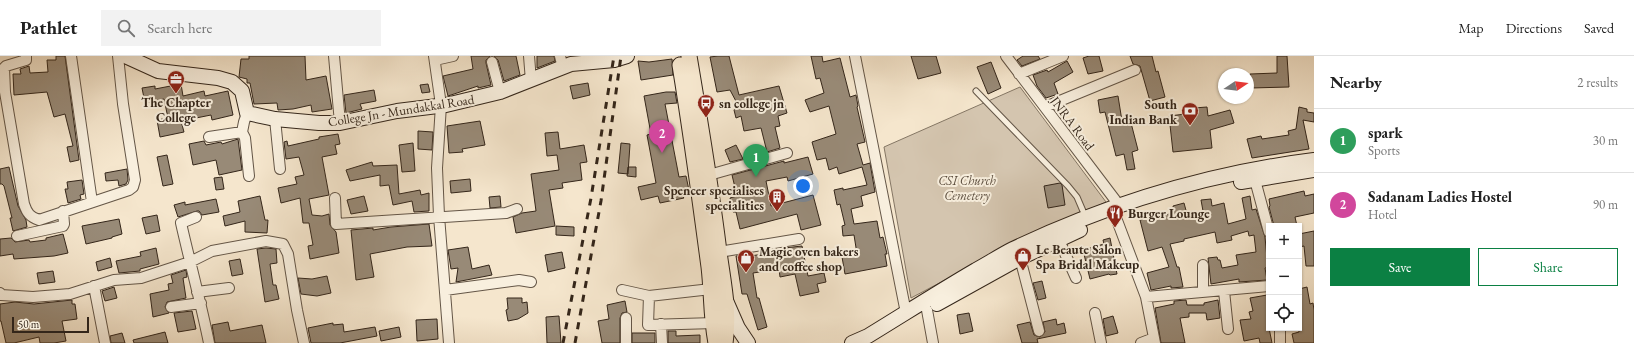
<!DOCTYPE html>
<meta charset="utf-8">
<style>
:root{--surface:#fff;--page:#f2f2f2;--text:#222;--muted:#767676;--line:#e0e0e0;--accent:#0b8043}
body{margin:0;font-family:"EB Garamond",serif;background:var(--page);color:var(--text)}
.controls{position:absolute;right:12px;bottom:12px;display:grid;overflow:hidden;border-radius:0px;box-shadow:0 1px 3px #0004}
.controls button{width:36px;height:36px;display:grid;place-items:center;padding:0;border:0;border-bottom:1px solid var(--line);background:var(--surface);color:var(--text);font:20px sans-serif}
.compass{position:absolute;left:1218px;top:12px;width:36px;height:36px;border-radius:50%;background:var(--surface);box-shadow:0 1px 3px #0004;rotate:77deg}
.scale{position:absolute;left:12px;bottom:10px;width:77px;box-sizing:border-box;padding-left:4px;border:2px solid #34261a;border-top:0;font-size:11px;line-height:14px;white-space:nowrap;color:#34261a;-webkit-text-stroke:3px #f8efde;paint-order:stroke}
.you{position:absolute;left:803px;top:130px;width:14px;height:14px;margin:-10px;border:3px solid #fff;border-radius:50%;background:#1a73e8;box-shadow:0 0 0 6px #1a73e833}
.badge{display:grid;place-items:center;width:26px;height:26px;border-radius:50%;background:var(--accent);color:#fff;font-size:13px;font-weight:700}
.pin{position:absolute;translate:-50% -33px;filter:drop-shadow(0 1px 2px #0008)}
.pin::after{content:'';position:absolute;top:21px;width:14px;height:12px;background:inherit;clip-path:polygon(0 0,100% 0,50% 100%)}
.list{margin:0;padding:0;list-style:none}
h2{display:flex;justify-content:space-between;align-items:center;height:52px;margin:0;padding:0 16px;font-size:17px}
h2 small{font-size:13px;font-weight:400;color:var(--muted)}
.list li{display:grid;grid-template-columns:26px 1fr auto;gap:12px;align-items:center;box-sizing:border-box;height:64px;padding:0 16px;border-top:1px solid var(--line)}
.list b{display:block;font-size:15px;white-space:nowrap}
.list p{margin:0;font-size:13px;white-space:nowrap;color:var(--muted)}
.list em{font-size:13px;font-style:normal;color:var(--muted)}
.actions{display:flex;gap:8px;padding:12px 16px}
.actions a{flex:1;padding:9px 0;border:1px solid var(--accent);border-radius:0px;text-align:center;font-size:14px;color:var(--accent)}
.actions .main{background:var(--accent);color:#fff}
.icon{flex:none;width:22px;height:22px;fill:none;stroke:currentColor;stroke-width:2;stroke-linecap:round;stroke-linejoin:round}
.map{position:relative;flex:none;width:1314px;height:287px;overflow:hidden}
header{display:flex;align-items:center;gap:24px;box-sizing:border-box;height:56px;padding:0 20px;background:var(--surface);border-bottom:1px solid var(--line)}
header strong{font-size:19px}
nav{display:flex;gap:22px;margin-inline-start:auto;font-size:14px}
.search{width:280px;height:36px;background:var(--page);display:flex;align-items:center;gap:10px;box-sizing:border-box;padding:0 14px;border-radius:0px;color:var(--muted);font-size:15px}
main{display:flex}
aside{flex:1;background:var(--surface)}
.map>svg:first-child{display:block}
.green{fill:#d4c5af;stroke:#847664}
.building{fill:#988a77;stroke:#34261a}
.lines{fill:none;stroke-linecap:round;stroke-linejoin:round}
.lane-casing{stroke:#645647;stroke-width:7}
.street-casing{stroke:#645647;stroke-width:12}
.secondary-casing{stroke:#34261a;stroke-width:16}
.primary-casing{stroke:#34261a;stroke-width:17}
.lane{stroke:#f8efde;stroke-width:5}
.street{stroke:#f8efde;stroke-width:10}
.secondary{stroke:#f8efde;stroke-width:14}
.primary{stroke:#f5e6cd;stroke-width:15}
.rail{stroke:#34261a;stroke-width:3;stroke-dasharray:7 7;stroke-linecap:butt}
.labels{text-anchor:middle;stroke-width:4;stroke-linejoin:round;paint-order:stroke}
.poi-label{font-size:13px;font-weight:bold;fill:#34261a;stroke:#f8efde;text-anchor:start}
.street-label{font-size:13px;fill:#34261a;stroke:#f8efde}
.park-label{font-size:13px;font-style:italic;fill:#5c4e3f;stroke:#f8efde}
</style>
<header>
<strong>Pathlet</strong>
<div class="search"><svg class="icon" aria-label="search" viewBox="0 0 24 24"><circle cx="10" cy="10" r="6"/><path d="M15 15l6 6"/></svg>Search here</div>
<nav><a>Map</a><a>Directions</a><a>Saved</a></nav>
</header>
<main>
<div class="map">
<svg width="1314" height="287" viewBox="0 0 1314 287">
<rect width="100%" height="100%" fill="#f5e6cd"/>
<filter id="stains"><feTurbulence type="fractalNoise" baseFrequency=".005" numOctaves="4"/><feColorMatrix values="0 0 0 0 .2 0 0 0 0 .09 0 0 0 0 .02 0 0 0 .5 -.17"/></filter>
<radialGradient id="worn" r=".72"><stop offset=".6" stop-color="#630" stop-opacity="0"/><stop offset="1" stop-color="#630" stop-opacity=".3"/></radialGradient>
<path class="green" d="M1020 31 1106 146 1013 188 911 242 884 91Z"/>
<path class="building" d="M56 0H65L79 104 70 106 67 91 73 90 65 58 54 61 47 36 14 39 13 18H21L20 13 29 10 30 17 48 16 47 4H56Z
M249 0H305L306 24 326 20 332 53 312 56 311 49 293 53 278 54 277 47 254 48 250 27H247V23L239 21 241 3H249Z
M471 0H490L486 4V7L491 29 478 32V30L448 40 443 20 473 13Z
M494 0H516L520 19 504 25 498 4Z
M537 0H554L555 5 537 12Z
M718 0H729L739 39 779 30 787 57 778 60 780 70 775 71 780 92 767 96 761 72 744 75 741 60 736 62 734 54 738 49 730 34 717 36 710 1Z
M811 0H822L823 6 840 2 850 41 856 39 858 50 857 51 865 86 857 88 863 109 870 107 875 136 861 140 863 150 851 153 854 168 877 165 880 182 883 181 887 198H885L887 210 845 218 842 201 857 198 854 179 843 180 842 170 845 169 840 148 837 149 834 134 843 132V134L867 129 862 111 839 118 837 111 829 114 826 102 817 104 812 86 836 78 829 50 810 56 805 44 824 37 820 22 816 23Z
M911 0H936L941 17 918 23Z
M1023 0H1038L1040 3 1022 10 1017 4Z
M1089 0H1099L1103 15 1088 18 1083 2Z
M1130 0H1152L1156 16 1158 15 1165 41 1150 45 1140 10 1133 8Z
M1277 0H1287L1289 31 1251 32 1250 18 1277 17Z
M672 3 673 19 641 24 638 5 649 6Z
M1067 5 1073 16 1054 27 1058 38 1046 42 1037 30 1033 19 1047 14 1048 16Z
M991 6 1001 32 988 38 977 11Z
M588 27 590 39 573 43 570 30Z
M181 28 183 40 204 35 205 40 228 35 233 59 212 64 211 59 181 65 184 76 160 81 157 64 168 62 164 43 145 47 142 32 155 30V33Z
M428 28 430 36 422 37 420 29Z
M374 34 376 45 360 48 362 53 346 57 344 39Z
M666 36H675L677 47 665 48 679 121 686 120 690 139 683 141 684 142 660 147 658 140 641 144 638 131 656 127 647 79 651 78 644 40Z
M1118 40 1122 65 1130 63 1138 94 1132 96 1135 113 1127 114 1124 98 1116 100 1105 56 1100 57 1098 44Z
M1207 51 1208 60 1230 54 1234 67 1210 74 1212 92 1173 96 1169 60 1194 57V52Z
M1299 51 1307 53V56L1314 57V66L1303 64 1309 93 1252 102 1247 83 1261 80 1262 83 1289 79 1288 75 1296 73Z
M480 65 485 89 462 93 463 96 449 97 447 70Z
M418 75 433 76 432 94 418 93Z
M558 76 560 93 584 89 587 106 580 107 582 124 562 127 563 132 549 134 555 170 516 177 513 161 522 157 536 155 531 118 559 114 557 99 547 100 545 77Z
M338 78 340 88 335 89 337 98 322 101 329 139 309 143 312 159 322 160 329 158 330 169 336 176 339 197 310 203 308 190 313 189 309 167H303L300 142 281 147 278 132 297 128 295 121 304 119 299 101 286 103 284 86 287 85 288 90 319 83V81Z
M238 83 242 114 219 119 216 104 193 109 189 88 204 85 206 89 221 86 222 88Z
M413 87 415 115 402 116 399 89Z
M621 87 630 88 628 118 618 117Z
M736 89 743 103 730 106 725 94Z
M167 99 173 128 163 130 157 101Z
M808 101 813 118 788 125 787 121 766 125 771 150 813 139 821 169 801 174 797 158 740 173 736 156H733L730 142 737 140 732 119 784 105V107Z
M372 106 373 110 397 109 399 138 420 134 421 139 429 137V155L414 156 412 145 393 149 389 129 380 130V119L350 125 346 114Z
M9 111 18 150 26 164 27 171 13 175 10 162H12L4 130 2 128H0V113Z
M628 111H636V121L627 120Z
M127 113 128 124 126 128 119 130 118 124 106 125 105 117Z
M222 121 224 133 216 134 214 122Z
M470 123 471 135 451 137 450 125Z
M82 124 84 138 80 139 81 143 68 147 65 133H68L67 126Z
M1060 127 1062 129 1065 149 1048 152 1044 130Z
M1304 135 1305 140 1314 138V157L1295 161 1297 170H1274L1269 151 1270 150 1269 143Z
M260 140 265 164H268L267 177 245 176V165L225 170 223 160 240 156 238 145Z
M364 140 368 155 351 158 347 144Z
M500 140 501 151 490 152 489 141Z
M1250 140 1252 154 1256 153 1265 181 1267 202H1269V211L1265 212 1267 224 1239 226V223L1211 228 1208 202 1217 201 1218 204H1220L1222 212 1238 209 1236 199 1256 196 1254 179 1249 180 1248 175 1231 180 1232 184 1217 187 1215 176 1184 183V185L1170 188 1177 211H1179L1183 231 1171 232V230L1151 234 1147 217 1169 211 1162 191 1148 195 1140 164 1174 157 1173 150 1184 147 1187 158 1203 155 1201 144 1211 143 1212 150 1224 147 1228 168 1246 163 1242 142Z
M216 143 219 156 202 159 199 155H197L178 161 174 149 185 146V149Z
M157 159 160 175 146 178 142 162Z
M119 163 122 178 112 181V182L86 188 82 170Z
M429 168 432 190 407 191 370 198 374 221 356 224 351 174 373 172V174L391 171Z
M556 170 574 171V180L556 179Z
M1314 175V210H1306L1304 190 1299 191V178Z
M63 178 68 197 54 200 14 203 13 198 0 200V183L11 182 15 186 29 184 30 186 46 184V182Z
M1110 182 1117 218 1110 219 1109 218 1090 223 1083 194 1104 188 1103 184Z
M802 190 808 220 824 217 826 226 817 228 819 236 800 240 795 218 780 221 779 213 753 217 757 242H759L767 271 758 274 747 238H742L736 200 750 198V200L785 195 784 192Z
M468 191 472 213 489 209 492 219 456 226 458 212 451 213 448 194Z
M156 192 159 208 140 213V215L119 217 116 205 141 200 140 196Z
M266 192 276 193 277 207 270 208 273 229H276L279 243 265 246 257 193Z
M562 196 565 212 548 216 545 199Z
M110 202 112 211 98 215 96 206Z
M240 203 243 218 232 220 229 205Z
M186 214 187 221 183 222 186 242 167 246 165 251 169 257 153 261 150 238 169 234 168 228 173 227 171 219Z
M53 215 55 226 39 228 37 217Z
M327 220 331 237 317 240 301 238 298 222 312 223Z
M1042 225 1046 242 1038 244 1033 227Z
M114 231 117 242 105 245 102 235Z
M1307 231 1310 248 1313 247 1314 254V287H1294L1292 278 1299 276V233Z
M1267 239 1269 249V272L1272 287H1260L1259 282 1244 285 1240 264 1251 263 1249 256 1253 255 1250 242Z
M507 242H522V247L527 246 528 257 518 263 508 265 506 254 508 253Z
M72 244V248H75L77 263 62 265 66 285 54 287H40L39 281 14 287H6L1 265H0V248L15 246 34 248Z
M1186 244 1187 249H1204V247L1218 244 1220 262 1207 264 1206 257H1189V261L1180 262 1185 287H1161L1155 252 1174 248V245Z
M625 245 627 256 622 257 620 262V287H602L598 265 609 263 607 249Z
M192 255 196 273 178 276 174 257Z
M969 257 973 275 960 278 957 259Z
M559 260 561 287H547L546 261Z
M1113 260 1118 277 1106 280 1103 263Z
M437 263 438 283 417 285 416 264Z
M1056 263 1057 269 1064 267 1066 277 1037 283 1038 287H1022L1017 269 1030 266 1034 279 1040 281 1045 276 1043 266Z
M228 266 230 275 262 269 266 287H215L212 269Z
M333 267V269L343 268 344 276 375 271 377 280 340 287H311L308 272Z
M399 271 401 281 381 285 379 275Z
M668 275H676V280L700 279V287H668Z
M165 276 168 287H134L133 284Z
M122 277 125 287H111L110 280Z
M632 277H655V287H632Z"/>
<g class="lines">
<g class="lane-casing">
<path id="lane" d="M976 35 1068 130 1077 141 1086 162"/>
</g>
<g class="street-casing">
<path id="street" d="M26 0V4L6 10 4 12 5 36 24 148C27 157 30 161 39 164L129 134 133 131 135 124 123 48 118 0
M71 0 92 146
M334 0 340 67
M434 0 441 49 437 112 439 160 449 287
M529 0 531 25
M560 0 563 12
M855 0 906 257
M1006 0 1119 149
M435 4 453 0
M492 6 500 36
M1019 18 1063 0
M1045 51 1135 14
M247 57 244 66 242 76 245 82 249 120
M275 63 280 113
M209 81 242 76
M709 119 787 97
M1255 124 1269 176
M335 142 336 168 506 157 517 153
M1115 159 1146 241 1155 287
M196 161 181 167C190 207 201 247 209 287
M17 180 63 170 64 168 63 155
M1059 184 1076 222
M719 196 799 183
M1020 202 1039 275
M1203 209V235
M94 230 105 287
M711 233 649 240 648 269 714 267
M445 234 519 224 531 226
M622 234 649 240
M1224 235 1228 273
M197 236 229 232
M0 237 1 239 33 241 70 238 114 224 141 222 190 206 212 195 266 185 283 188 288 198 297 254 304 287
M1146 241 1269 230
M171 251 201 247
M927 254 933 287
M1095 257 1101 287
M661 268 662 287
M1280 272V287
M626 287V262
M1141 287 1154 282"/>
</g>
<g class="secondary-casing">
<path id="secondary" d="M125 0 158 15 218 22 232 26 242 35 247 57 275 63 319 67H340L397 55 446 49 500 36 571 8 614 4 627 0
M1241 126 1314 114
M727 247 738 272 748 287
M937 248 1020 202 1080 174
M852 287 868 280C904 258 940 235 976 214 989 207 1001 199 1013 193 1108 148 1210 117 1314 104"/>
</g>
<g class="primary-casing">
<path id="primary" d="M689 0C700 65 711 130 719 196 723 226 730 257 725 287
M680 9C691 76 700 143 709 211 712 236 711 262 716 287"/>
</g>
<use href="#lane" class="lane"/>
<use href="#street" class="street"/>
<use href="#secondary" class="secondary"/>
<use href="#primary" class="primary"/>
<path class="rail" d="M563 287 591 142 614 0
M575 287 601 145 621 0"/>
</g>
<defs>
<g id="office-pin" transform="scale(0.9)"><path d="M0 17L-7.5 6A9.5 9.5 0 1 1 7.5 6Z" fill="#8f2418" stroke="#f8efde"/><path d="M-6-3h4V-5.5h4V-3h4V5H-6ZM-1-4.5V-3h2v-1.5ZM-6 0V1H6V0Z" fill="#fff"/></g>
<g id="bus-pin" transform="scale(0.9)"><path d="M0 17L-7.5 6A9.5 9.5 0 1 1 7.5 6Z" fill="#8f2418" stroke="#f8efde"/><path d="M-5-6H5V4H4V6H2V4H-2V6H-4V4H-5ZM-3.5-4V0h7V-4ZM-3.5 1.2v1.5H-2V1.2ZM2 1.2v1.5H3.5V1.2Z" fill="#fff"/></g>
<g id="bank-pin" transform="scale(0.9)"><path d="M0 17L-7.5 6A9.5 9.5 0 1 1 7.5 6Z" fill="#8f2418" stroke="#f8efde"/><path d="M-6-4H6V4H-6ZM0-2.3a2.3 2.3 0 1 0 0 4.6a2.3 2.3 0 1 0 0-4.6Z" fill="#fff"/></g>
<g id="building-pin" transform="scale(0.9)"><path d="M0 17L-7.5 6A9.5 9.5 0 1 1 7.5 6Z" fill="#8f2418" stroke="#f8efde"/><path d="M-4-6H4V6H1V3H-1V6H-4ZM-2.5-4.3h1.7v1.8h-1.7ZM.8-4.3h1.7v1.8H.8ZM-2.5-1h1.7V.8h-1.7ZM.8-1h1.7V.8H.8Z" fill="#fff"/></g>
<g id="restaurant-pin" transform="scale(0.9)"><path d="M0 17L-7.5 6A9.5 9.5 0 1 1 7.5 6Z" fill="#8f2418" stroke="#f8efde"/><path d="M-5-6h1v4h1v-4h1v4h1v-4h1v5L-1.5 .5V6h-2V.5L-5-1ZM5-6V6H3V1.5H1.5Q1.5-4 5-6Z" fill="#fff"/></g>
<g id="shop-pin" transform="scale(0.9)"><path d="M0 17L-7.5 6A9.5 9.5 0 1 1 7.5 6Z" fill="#8f2418" stroke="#f8efde"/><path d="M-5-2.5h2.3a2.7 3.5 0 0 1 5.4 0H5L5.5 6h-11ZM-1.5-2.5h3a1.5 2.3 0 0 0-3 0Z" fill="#fff"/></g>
</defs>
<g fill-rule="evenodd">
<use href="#office-pin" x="176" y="23"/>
<use href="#bus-pin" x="706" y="47"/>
<use href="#bank-pin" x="1190" y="55"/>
<use href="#building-pin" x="777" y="141"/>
<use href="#restaurant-pin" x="1115" y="157"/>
<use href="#shop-pin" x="1023" y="200"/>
<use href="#shop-pin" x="746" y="202"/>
</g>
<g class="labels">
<g class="poi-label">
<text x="176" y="51" text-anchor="middle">The Chapter<tspan x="176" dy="15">College</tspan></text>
<text x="719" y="52">sn college jn</text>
<text x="1177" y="53" text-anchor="end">South<tspan x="1177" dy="15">Indian Bank</tspan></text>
<text x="764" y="139" text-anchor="end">Spencer specialises<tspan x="764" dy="15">specialities</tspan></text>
<text x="1128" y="162">Burger Lounge</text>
<text x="1036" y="198">Le Beaute Salon<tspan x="1036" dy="15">Spa Bridal Makeup</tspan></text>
<text x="759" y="200">Magic oven bakers<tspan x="759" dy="15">and coffee shop</tspan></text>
</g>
<g class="street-label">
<text transform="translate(401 54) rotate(-9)" y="5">College Jn - Mundakkal Road</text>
<text transform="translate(1073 67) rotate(53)" y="5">JNRA Road</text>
</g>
<g class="park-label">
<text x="967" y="129">CSI Church<tspan x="967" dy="15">Cemetery</tspan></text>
</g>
</g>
<rect width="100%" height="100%" filter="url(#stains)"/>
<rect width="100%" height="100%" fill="url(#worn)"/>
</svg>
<div class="controls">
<button>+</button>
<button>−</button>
<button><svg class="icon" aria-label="locate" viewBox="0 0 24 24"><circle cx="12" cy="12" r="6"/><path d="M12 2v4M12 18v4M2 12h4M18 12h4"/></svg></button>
</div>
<svg class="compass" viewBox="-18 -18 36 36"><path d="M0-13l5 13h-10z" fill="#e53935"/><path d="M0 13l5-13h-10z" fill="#767676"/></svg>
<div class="scale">50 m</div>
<div class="you"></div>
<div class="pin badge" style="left:756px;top:121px;background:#2e9e5b">1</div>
<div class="pin badge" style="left:662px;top:97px;background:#d1479c">2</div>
</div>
<aside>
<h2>Nearby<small>2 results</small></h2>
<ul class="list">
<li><span class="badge" style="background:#2e9e5b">1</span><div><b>spark</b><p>Sports</p></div><em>30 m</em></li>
<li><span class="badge" style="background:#d1479c">2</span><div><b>Sadanam Ladies Hostel</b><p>Hotel</p></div><em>90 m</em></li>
</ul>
<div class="actions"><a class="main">Save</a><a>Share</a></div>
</aside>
</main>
